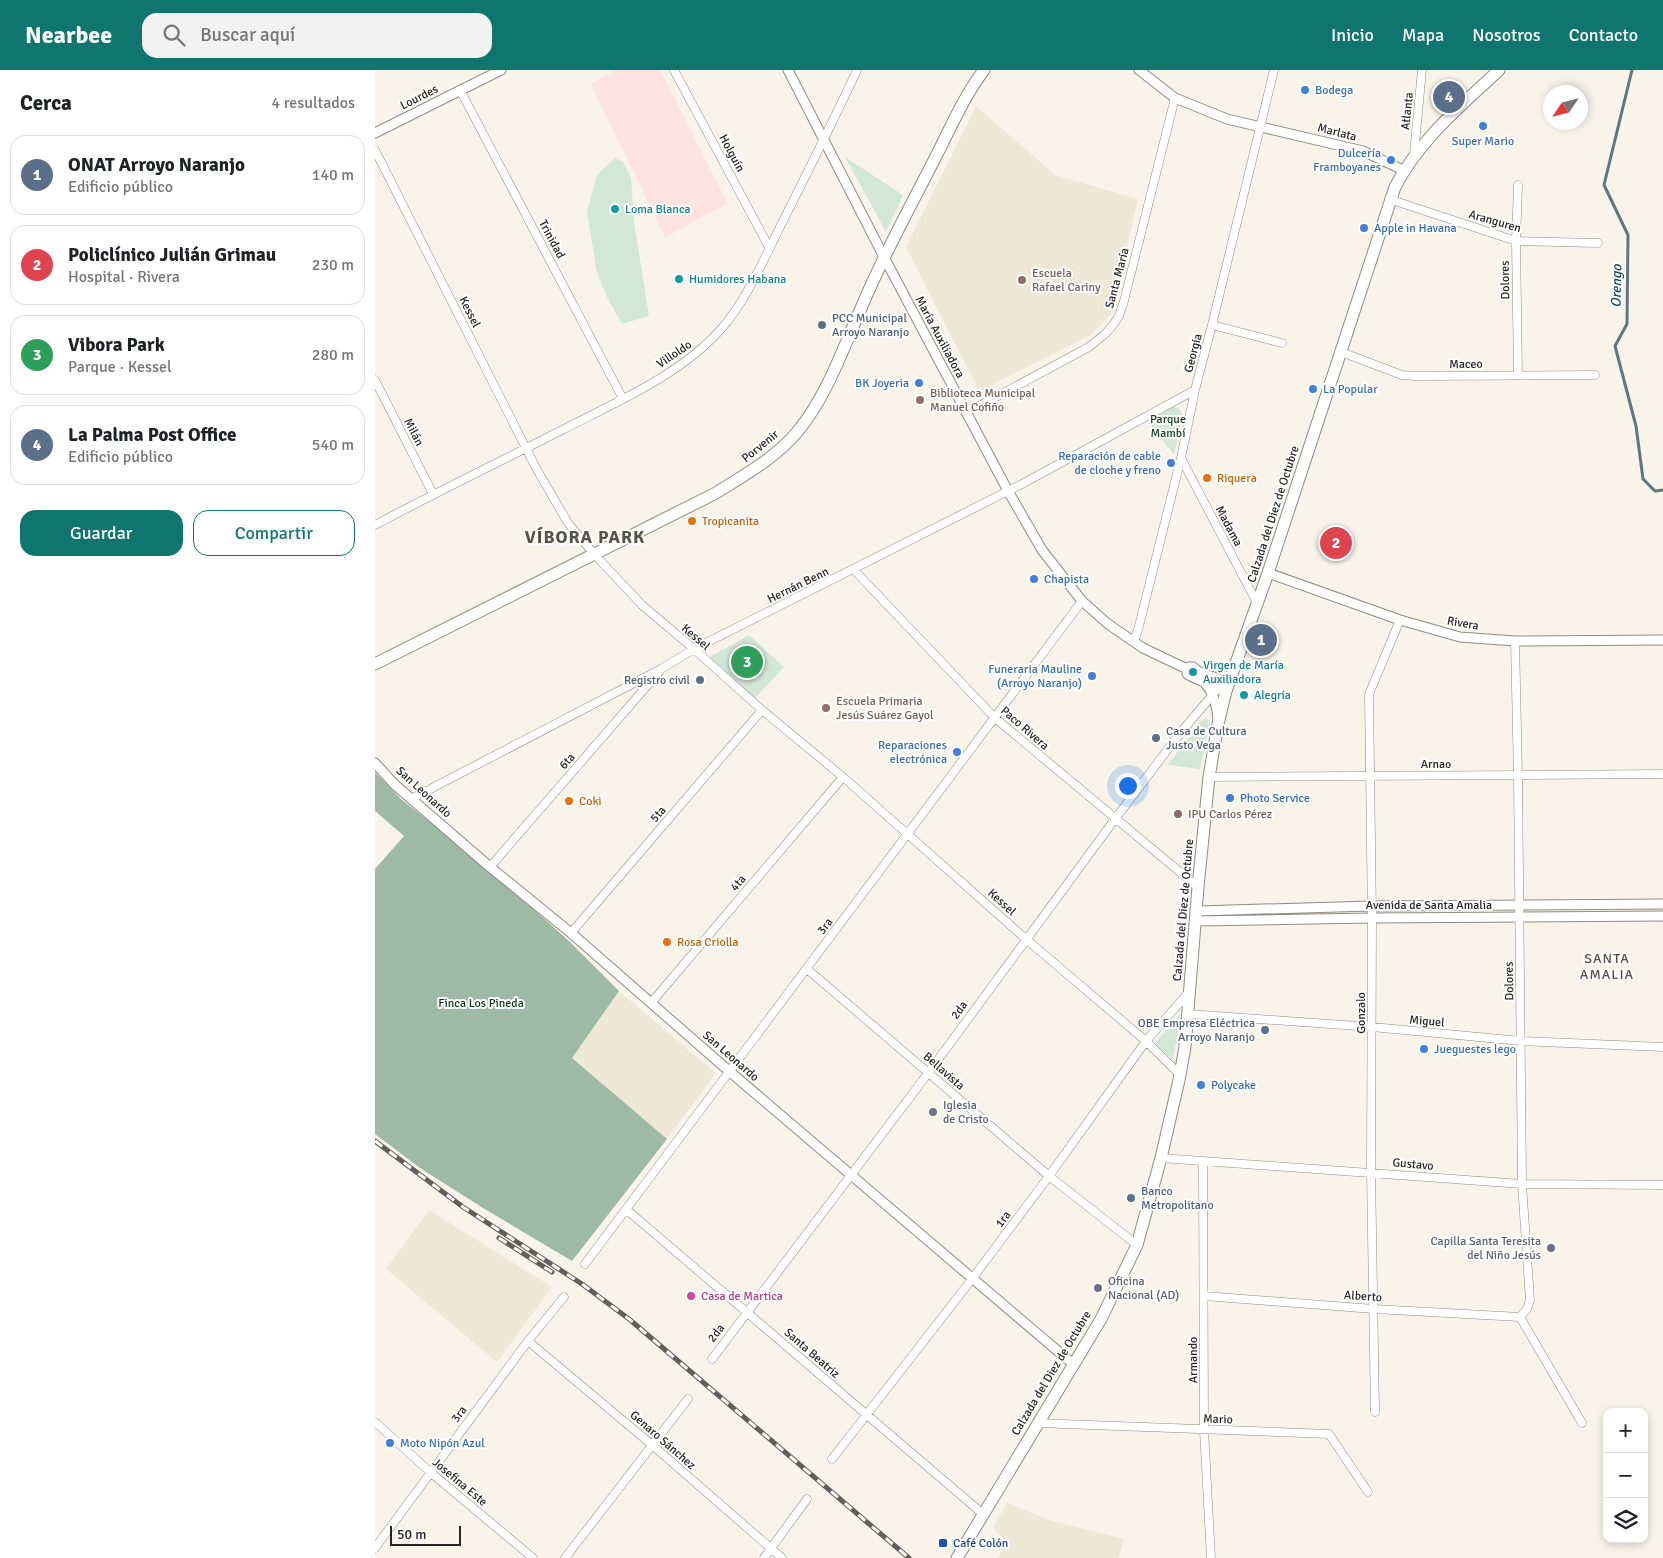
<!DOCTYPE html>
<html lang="es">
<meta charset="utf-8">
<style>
:root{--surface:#fff;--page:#f2f2f2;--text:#202124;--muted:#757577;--line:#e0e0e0;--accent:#0f766e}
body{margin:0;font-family:Signika,sans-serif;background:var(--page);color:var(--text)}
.controls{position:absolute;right:15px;bottom:15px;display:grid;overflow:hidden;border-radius:10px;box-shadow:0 2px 8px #0003}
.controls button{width:45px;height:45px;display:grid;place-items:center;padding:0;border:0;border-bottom:1px solid var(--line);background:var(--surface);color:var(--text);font:25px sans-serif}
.compass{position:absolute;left:1168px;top:15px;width:45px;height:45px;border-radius:50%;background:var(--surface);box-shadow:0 2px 8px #0003;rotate:235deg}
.scale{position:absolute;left:15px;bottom:12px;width:71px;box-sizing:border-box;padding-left:5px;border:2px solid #262521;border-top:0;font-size:14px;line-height:18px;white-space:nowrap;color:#262521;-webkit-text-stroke:4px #fff;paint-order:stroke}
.you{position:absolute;left:752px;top:715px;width:18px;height:18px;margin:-12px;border:4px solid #fff;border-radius:50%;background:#1a73e8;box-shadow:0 0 0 8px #1a73e833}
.badge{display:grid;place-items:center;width:32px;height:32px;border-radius:50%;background:var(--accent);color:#fff;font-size:16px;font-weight:700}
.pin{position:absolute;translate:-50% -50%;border:2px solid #fff;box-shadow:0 1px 5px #0006}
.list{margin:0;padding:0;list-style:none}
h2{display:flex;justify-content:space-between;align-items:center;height:65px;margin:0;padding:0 20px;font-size:21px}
h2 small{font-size:16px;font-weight:400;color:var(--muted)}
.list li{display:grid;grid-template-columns:32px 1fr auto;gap:15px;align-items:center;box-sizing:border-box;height:80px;margin:0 10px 10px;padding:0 10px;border:1px solid var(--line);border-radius:15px}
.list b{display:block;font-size:19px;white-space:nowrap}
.list p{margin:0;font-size:16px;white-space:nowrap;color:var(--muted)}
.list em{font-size:16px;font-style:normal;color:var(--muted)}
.actions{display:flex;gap:10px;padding:15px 20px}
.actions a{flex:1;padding:11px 0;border:1px solid var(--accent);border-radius:15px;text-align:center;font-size:18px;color:var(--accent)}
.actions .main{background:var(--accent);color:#fff}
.icon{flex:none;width:28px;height:28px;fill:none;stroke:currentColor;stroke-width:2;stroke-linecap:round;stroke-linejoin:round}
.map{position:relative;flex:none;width:1288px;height:1488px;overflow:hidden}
header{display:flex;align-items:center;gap:30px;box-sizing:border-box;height:70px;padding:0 25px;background:var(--accent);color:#fff}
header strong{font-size:24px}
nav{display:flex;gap:28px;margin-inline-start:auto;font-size:18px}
.search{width:350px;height:45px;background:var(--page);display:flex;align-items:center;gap:12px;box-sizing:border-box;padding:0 18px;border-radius:15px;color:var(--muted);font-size:19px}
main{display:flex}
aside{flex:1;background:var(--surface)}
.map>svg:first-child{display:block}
.commercial{fill:#fee3e0}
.built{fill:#eee8d6}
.green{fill:#d3e7d7}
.forest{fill:#9fbaa4}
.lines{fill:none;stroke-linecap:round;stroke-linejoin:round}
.stream{stroke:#5f7880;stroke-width:3}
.minor-casing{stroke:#908c83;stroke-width:9}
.tertiary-casing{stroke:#908c83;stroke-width:11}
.primary-casing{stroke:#908c83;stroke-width:13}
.minor{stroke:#fff;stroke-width:8}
.tertiary{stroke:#fff;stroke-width:9}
.primary{stroke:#fff;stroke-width:11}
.rail-casing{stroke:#615f59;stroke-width:5}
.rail{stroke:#fff;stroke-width:3;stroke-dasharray:9;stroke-linecap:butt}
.shop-dot{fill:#3f7fe0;stroke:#fff;stroke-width:2}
.culture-dot{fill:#0f9aa8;stroke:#fff;stroke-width:2}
.education-dot{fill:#8d6e63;stroke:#fff;stroke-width:2}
.service-dot{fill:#5c6f8a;stroke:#fff;stroke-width:2}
.food-dot{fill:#e8710a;stroke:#fff;stroke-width:2}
.worship-dot{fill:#6b7280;stroke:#fff;stroke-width:2}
.hotel-dot{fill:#d1479c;stroke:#fff;stroke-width:2}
.transit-dot{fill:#1a4fb4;stroke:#fff;stroke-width:2}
.labels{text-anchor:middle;stroke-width:4;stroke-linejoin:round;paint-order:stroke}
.shop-label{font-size:12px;fill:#366cbe;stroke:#fff;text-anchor:start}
.street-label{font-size:12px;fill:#262521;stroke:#fff}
.culture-label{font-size:12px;fill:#0d838f;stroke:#fff;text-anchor:start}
.education-label{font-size:12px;fill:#785e54;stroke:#fff;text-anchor:start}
.service-label{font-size:12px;fill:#4e5e75;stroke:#fff;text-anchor:start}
.park-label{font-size:12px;fill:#0c3b1c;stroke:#fff}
.food-label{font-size:12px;fill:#c56008;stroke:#fff;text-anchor:start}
.worship-label{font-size:12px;fill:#5b616d;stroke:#fff;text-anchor:start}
.hotel-label{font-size:12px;fill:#b23c85;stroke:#fff;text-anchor:start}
.transit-label{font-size:12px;fill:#164399;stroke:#fff;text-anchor:start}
.water-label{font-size:14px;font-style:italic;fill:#174a59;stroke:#fff}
.neighbourhood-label{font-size:14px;letter-spacing:1px;fill:#555249;stroke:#fff}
.district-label{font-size:18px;font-weight:bold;letter-spacing:1px;fill:#555249;stroke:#fff}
</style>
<header>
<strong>Nearbee</strong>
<div class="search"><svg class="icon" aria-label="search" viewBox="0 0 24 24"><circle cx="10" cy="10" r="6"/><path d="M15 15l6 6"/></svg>Buscar aquí</div>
<nav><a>Inicio</a><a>Mapa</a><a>Nosotros</a><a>Contacto</a></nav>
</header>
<main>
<aside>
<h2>Cerca<small>4 resultados</small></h2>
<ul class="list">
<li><span class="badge" style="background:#5c6f8a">1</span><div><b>ONAT Arroyo Naranjo</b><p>Edificio público</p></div><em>140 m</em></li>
<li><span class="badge" style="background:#e0444e">2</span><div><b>Policlínico Julián Grimau</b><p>Hospital · Rivera</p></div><em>230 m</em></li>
<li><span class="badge" style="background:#2e9e5b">3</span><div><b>Vibora Park</b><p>Parque · Kessel</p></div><em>280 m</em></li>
<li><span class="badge" style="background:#5c6f8a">4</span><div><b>La Palma Post Office</b><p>Edificio público</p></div><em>540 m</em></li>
</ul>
<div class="actions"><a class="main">Guardar</a><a>Compartir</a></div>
</aside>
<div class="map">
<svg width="1288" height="1488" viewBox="0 0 1288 1488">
<rect width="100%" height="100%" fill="#f8f4e9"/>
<path class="commercial" d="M241 0H285L353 134 290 167 216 14Z"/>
<path class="built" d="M601 36 680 105 763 129 738 242 716 265 604 321 531 177Z
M244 921 341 1003 292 1069 196 988Z
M54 1140 177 1217 122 1292 11 1199Z
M632 1433 674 1450 749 1469 743 1488H622L631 1472 618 1458Z"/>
<path class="green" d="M470 87 528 125 511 162Z
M240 88 248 92 256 108 259 152 274 246 247 254 233 229 222 203 212 142 222 105Z
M799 336 804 339 808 346 799 385 774 352Z
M374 565 409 597 380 628 335 587Z
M831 648 835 653 825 699 793 695 825 651Z
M806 943 798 990 780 973Z"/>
<path class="forest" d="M0 702 26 729 114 799 195 872 244 921 197 988 292 1069 197 1191 108 1138 45 1098 0 1064V799L29 766 0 741Z"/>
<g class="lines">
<path class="stream" d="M1257 0 1229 115 1253 165 1252 254 1240 276 1261 356 1268 409 1280 421 1288 420"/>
<g class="minor-casing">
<path id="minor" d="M299 0 394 177
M85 20 248 329
M0 80 161 398 193 453 219 484 267 535 319 579 387 640 468 707 652 870 771 971 805 1005
M1039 84 1047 0
M1014 129 1141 171 1223 173
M837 255 907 273
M966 282 1027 305 1040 306 1220 305
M1143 305 1141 171 1143 115
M0 310 58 424
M591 341 606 335 714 277 731 263 738 255 744 246 749 231 800 28
M806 388 882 533
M0 455C62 422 126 391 189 359 242 332 307 304 347 258 372 229 387 193 404 159 430 107 457 54 482 0
M479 500 620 648 823 817
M1140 571 1143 706 1147 1114 1155 1230 1152 1239 1145 1247
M759 572 764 556 806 388 820 320 837 255 899 0
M834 707 1288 704
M36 729 286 599 319 579 647 414 820 320
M115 797 284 602
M196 863 387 640
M432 899 674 1106 762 1175
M276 933 468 707
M813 944 997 957 1146 971 1288 977
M786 1088 1147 1114 1288 1115
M828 1092 829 1360 836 1488
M252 1140 608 1444
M210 1194 707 531
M829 1226 999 1239 1145 1247
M1145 1247 1207 1353
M153 1271 276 1374 407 1488
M337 1289 554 1002 740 749 806 662 840 622
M1000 1342 996 1102 997 848 994 624 1025 550
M0 1352 55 1402 158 1488
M662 1353 954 1364 993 1422
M457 1389 597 1209 674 1106 771 971 815 921
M0 1478 153 1271 189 1227
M190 1488 313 1329
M389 1488 432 1429"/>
</g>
<g class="tertiary-casing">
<path id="tertiary" d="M413 0 509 187 633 421 667 480 707 531 733 554 768 578 812 599 814 597H818L824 602 853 612
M764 0 800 28 852 49 988 81 1028 100
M0 63 126 0
M893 503 1025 550 1085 567 1140 571 1288 570
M812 599V604C816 607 843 618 851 621
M830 613C839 623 842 636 843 650
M0 693 19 714 115 797 196 863 354 1001 698 1294
M822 841 996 836 1288 834
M821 851 997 848 1288 846"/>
</g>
<g class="primary-casing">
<path id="primary" d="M0 594 339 424C368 406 401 388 423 361 453 324 468 278 487 236 507 188 532 143 556 96 573 64 587 29 609 0
M582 1488 726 1249 762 1175 786 1088 804 1010 810 977 823 817 834 707 843 654 851 621 893 503 1020 117C1045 69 1085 37 1124 0"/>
</g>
<use href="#minor" class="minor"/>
<use href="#tertiary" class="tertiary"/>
<use href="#primary" class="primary"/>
<g class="rail-casing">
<path id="rail" d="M0 1071 88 1137 207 1214 254 1249 534 1488
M124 1168 177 1202"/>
</g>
<use href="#rail" class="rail"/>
</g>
<g class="shop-dot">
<circle cx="930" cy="20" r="5"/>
<circle cx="1108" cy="56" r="5"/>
<circle cx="1016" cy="90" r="5"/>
<circle cx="989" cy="158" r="5"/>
<circle cx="544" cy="313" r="5"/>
<circle cx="938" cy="319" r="5"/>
<circle cx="796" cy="393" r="5"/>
<circle cx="659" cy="509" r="5"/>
<circle cx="717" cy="606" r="5"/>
<circle cx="582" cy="682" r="5"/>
<circle cx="855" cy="728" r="5"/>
<circle cx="1049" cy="979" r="5"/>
<circle cx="826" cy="1015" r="5"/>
<circle cx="15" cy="1373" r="5"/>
</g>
<g class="culture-dot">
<circle cx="240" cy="139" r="5"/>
<circle cx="304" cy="209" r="5"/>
<circle cx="818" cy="602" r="5"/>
<circle cx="869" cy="625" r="5"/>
</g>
<g class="education-dot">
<circle cx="647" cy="210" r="5"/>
<circle cx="545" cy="330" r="5"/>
<circle cx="451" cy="638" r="5"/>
<circle cx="803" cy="744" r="5"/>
</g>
<g class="service-dot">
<circle cx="447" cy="255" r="5"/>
<circle cx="325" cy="610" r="5"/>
<circle cx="781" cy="668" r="5"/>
<circle cx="890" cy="960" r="5"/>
<circle cx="756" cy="1128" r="5"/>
</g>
<g class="food-dot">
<circle cx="832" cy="408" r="5"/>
<circle cx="317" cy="451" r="5"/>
<circle cx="194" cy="731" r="5"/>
<circle cx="292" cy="872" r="5"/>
</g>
<g class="worship-dot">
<circle cx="558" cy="1042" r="5"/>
<circle cx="1176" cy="1178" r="5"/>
<circle cx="723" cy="1218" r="5"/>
</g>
<circle class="hotel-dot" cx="316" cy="1226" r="5"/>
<rect class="transit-dot" x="563" y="1468" width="10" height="10" rx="2.5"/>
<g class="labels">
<g class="shop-label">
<text x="940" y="24">Bodega</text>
<text x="1108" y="75" text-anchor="middle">Super Mario</text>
<text x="1006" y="87" text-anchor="end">Dulcería<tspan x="1006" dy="14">Framboyanes</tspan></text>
<text x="999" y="162">Apple in Havana</text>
<text x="534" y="317" text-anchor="end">BK Joyeria</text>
<text x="948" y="323">La Popular</text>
<text x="786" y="390" text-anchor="end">Reparación de cable<tspan x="786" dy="14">de cloche y freno</tspan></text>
<text x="669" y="513">Chapista</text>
<text x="707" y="603" text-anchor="end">Funeraria Mauline<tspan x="707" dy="14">(Arroyo Naranjo)</tspan></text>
<text x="572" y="679" text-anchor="end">Reparaciones<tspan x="572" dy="14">electrónica</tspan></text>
<text x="865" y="732">Photo Service</text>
<text x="1059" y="983">Jueguestes lego</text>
<text x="836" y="1019">Polycake</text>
<text x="25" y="1377">Moto Nipón Azul</text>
</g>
<g class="street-label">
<text transform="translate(44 27) rotate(-27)" y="4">Lourdes</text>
<text transform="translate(1032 41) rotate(-84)" y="4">Atlanta</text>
<text transform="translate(962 62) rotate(14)" y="4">Marlata</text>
<text transform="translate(357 83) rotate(62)" y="4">Holguín</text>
<text transform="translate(1120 151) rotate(16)" y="4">Aranguren</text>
<text transform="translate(177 169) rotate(62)" y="4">Trinidad</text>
<text transform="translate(742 208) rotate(-75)" y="4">Santa María</text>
<text transform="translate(1130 210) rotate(-91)" y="4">Dolores</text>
<text transform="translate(95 242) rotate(63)" y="4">Kessel</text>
<text transform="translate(565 267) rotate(62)" y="4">María Auxiliadora</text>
<text transform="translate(818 283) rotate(-75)" y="4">Georgia</text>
<text transform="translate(299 284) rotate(-34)" y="4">Villoldo</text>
<text transform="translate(1091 294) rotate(-1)" y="4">Maceo</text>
<text transform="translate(39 362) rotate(63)" y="4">Milán</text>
<text transform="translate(385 376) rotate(-39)" y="4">Porvenir</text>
<text transform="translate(898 444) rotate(-72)" y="4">Calzada del Diez de Octubre</text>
<text transform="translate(854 456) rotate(62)" y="4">Madama</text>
<text transform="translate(423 515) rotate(-26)" y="4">Hernán Benn</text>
<text transform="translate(1088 553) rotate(10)" y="4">Rivera</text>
<text transform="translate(321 567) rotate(40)" y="4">Kessel</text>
<text transform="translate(650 658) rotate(41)" y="4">Paco Rivera</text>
<text transform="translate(192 691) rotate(-49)" y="4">6ta</text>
<text x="1061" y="698">Arnao</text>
<text transform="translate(49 722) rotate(42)" y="4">San Leonardo</text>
<text transform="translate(283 744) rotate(-49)" y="4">5ta</text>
<text transform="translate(363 813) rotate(-50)" y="4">4ta</text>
<text transform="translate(627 832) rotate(42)" y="4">Kessel</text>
<text x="1054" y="839">Avenida de Santa Amalia</text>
<text transform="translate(808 840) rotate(-85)" y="4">Calzada del Diez de Octubre</text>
<text transform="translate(450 856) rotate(-53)" y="4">3ra</text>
<text transform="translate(1134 911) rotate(-91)" y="4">Dolores</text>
<text transform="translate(584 940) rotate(-54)" y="4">2da</text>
<text transform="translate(986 943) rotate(-90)" y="4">Gonzalo</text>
<text transform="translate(1052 951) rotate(5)" y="4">Miguel</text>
<text transform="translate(356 986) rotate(41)" y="4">San Leonardo</text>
<text transform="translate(569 1001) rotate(41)" y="4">Bellavista</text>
<text transform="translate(1038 1094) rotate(5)" y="4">Gustavo</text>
<text transform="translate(628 1149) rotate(-53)" y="4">1ra</text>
<text transform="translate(988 1226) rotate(4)" y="4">Alberto</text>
<text transform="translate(341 1263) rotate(-52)" y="4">2da</text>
<text transform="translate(437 1283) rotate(41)" y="4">Santa Beatriz</text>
<text transform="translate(818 1290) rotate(-90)" y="4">Armando</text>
<text transform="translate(676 1303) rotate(-59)" y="4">Calzada del Diez de Octubre</text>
<text transform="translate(84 1344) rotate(-53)" y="4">3ra</text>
<text transform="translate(843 1349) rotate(2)" y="4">Mario</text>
<text transform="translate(288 1370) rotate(41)" y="4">Genaro Sánchez</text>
<text transform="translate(85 1412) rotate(40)" y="4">Josefina Este</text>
</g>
<g class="culture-label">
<text x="250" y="143">Loma Blanca</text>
<text x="314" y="213">Humidores Habana</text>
<text x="828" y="599">Virgen de María<tspan x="828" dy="14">Auxiliadora</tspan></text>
<text x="879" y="629">Alegría</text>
</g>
<g class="education-label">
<text x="657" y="207">Escuela<tspan x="657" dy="14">Rafael Cariny</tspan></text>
<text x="555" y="327">Biblioteca Municipal<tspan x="555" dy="14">Manuel Cofiño</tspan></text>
<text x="461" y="635">Escuela Primaria<tspan x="461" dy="14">Jesús Suárez Gayol</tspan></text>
<text x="813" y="748">IPU Carlos Pérez</text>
</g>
<g class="service-label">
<text x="457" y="252">PCC Municipal<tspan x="457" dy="14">Arroyo Naranjo</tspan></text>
<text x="315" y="614" text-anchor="end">Registro civil</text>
<text x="791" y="665">Casa de Cultura<tspan x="791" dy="14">Justo Vega</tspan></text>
<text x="880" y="957" text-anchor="end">OBE Empresa Eléctrica<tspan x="880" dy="14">Arroyo Naranjo</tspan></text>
<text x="766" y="1125">Banco<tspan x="766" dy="14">Metropolitano</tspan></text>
</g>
<g class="park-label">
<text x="793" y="353">Parque<tspan x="793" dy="14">Mambí</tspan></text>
<text x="106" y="937">Finca Los Pineda</text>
</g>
<g class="food-label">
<text x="842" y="412">Riquera</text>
<text x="327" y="455">Tropicanita</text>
<text x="204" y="735">Coki</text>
<text x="302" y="876">Rosa Criolla</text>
</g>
<g class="worship-label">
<text x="568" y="1039">Iglesia<tspan x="568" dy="14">de Cristo</tspan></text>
<text x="1166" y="1175" text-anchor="end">Capilla Santa Teresita<tspan x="1166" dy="14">del Niño Jesús</tspan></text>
<text x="733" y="1215">Oficina<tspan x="733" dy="14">Nacional (AD)</tspan></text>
</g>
<g class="hotel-label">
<text x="326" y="1230">Casa de Martica</text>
</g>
<g class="transit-label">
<text x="578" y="1477">Café Colón</text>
</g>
<g class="water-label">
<text transform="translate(1241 216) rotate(-89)" y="5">Orengo</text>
</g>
<g class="neighbourhood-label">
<text x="1232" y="893">SANTA<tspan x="1232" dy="16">AMALIA</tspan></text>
</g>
<g class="district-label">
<text x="210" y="473">VÍBORA PARK</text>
</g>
</g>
</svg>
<div class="controls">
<button>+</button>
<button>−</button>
<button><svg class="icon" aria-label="layers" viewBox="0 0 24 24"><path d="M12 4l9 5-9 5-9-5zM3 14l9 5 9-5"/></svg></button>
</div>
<svg class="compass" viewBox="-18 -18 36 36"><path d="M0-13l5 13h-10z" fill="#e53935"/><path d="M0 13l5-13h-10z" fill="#757577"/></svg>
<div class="scale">50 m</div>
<div class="you"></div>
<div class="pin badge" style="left:886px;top:570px;background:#5c6f8a">1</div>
<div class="pin badge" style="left:961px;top:473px;background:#e0444e">2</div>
<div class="pin badge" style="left:372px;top:592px;background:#2e9e5b">3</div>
<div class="pin badge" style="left:1074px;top:27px;background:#5c6f8a">4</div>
</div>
</main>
